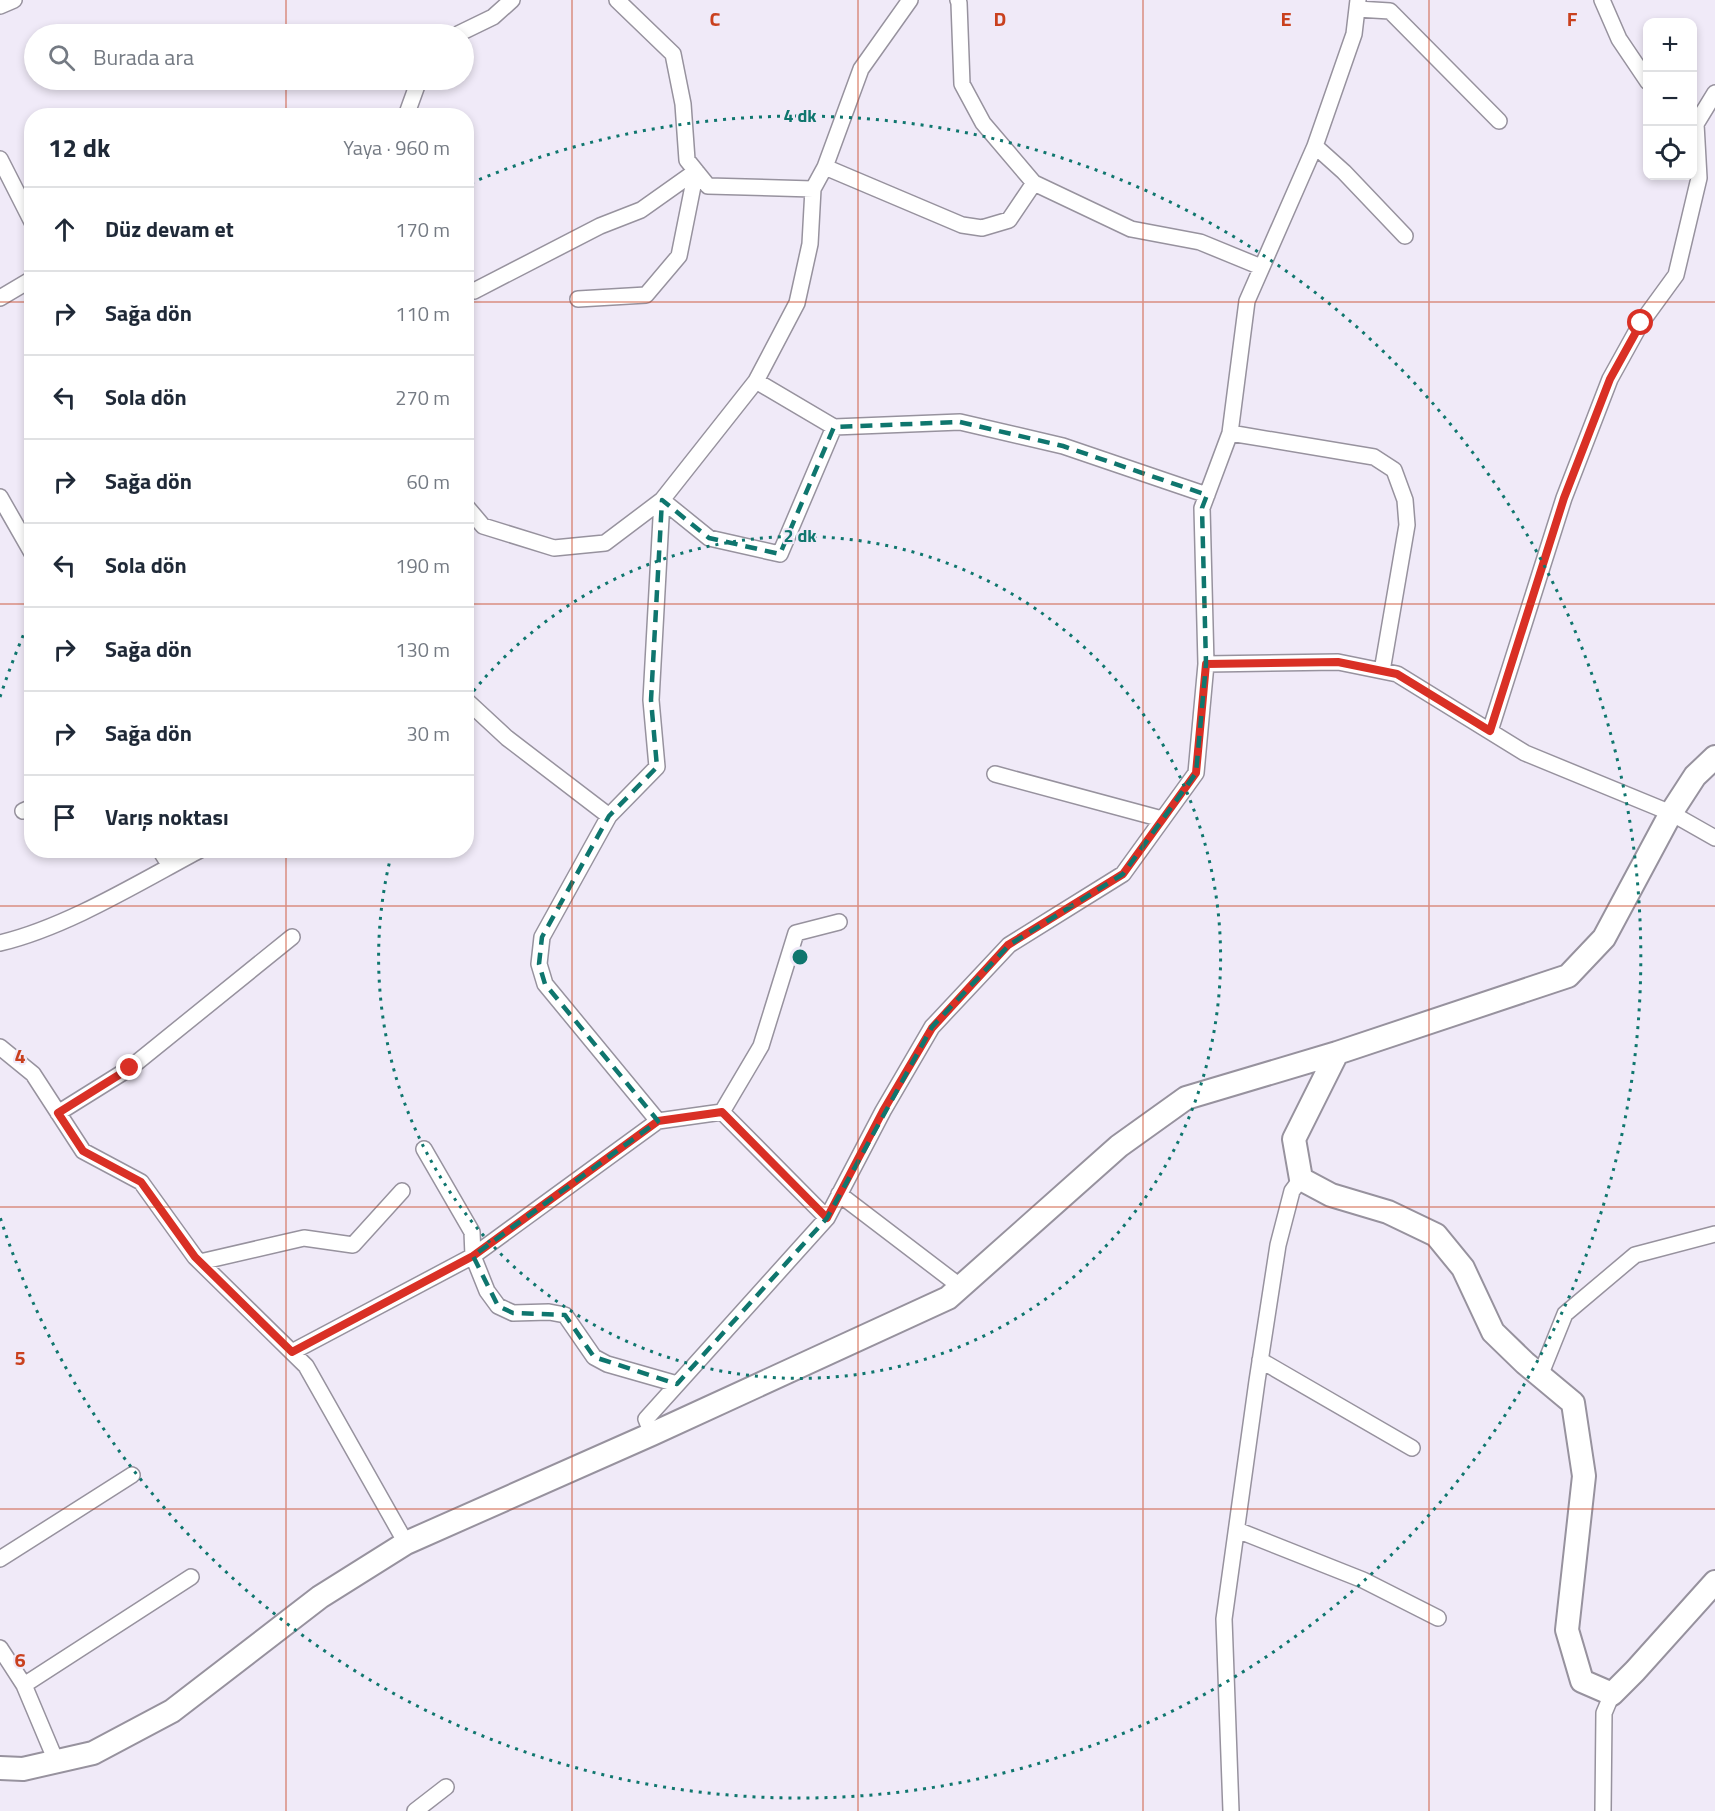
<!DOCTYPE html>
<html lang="tr">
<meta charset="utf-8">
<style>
:root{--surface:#fff;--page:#f2f2f3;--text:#1f2937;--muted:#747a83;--line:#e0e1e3}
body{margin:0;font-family:"Titillium Web",sans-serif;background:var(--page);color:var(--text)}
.controls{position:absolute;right:18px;top:18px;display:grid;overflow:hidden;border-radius:12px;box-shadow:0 3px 9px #0003}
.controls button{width:54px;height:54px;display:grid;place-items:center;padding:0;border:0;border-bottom:2px solid var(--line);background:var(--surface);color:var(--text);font:30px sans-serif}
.stop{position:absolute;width:18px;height:18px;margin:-14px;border:4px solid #d93025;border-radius:50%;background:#fff}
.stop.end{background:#d93025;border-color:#fff;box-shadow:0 2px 6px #0008}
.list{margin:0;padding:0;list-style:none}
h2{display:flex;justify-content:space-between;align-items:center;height:78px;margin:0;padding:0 24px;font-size:26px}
h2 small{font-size:20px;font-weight:400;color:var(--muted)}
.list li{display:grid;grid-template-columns:39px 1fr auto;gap:18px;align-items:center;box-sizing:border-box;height:84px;padding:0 24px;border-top:2px solid var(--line)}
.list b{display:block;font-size:22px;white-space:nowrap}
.list em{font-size:20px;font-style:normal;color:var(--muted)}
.icon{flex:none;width:33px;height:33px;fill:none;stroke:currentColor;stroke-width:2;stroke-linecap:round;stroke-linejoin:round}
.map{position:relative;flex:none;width:1715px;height:1811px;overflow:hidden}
.search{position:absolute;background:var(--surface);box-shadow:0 3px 9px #0003;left:24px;top:24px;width:450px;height:66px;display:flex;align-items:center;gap:15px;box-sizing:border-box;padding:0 21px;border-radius:33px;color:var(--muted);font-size:22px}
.panel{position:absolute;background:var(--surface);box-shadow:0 3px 9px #0003;left:24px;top:108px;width:450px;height:750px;border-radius:24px}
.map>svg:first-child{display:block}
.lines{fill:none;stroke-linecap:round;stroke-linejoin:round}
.street-casing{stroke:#97929e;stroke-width:18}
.secondary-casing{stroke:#97929e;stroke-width:26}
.street{stroke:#fff;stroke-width:15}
.secondary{stroke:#fff;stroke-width:22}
.route{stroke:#d93025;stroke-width:8}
.marked{fill:none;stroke:#0f766e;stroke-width:4.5;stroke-dasharray:12 8;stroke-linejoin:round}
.grid{fill:none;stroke:#c9401e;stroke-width:1.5;stroke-opacity:0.55}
.ring{fill:none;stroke:#0f766e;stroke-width:3;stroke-dasharray:3 6}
.grid-label{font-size:20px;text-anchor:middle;font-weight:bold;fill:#c9401e;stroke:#f0eaf8;stroke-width:4.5;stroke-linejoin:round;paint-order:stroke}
.centre{fill:#0f766e;stroke:#f0eaf8;stroke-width:3}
.ring-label{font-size:18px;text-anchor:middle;font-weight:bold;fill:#0f766e;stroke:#f0eaf8;stroke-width:4.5;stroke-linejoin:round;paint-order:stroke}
</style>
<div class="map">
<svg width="1715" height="1811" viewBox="0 0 1715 1811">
<rect width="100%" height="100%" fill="#f0eaf8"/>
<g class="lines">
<g class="street-casing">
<path id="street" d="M617 0 673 54 683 104 687 160 708 186 813 189
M958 0 959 3 962 84 983 123 1034 183 1131 229 1200 242 1261 267
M1602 0 1619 39 1648 82
M0 6 14 0
M1357 9 1390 11 1499 121
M458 34 493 17 512 0
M406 116 419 80
M1315 146 1344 172 1405 236
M0 159 32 222
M825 167 962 225 982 228 1009 220 1034 183
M474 291 600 226 641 210 696 171
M0 298 32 279
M578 299 646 295 679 256 696 171
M756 381 834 427 960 422 1063 446 1207 495
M1230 433 1374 457 1394 470 1405 500 1407 525 1382 671
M0 497 32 553
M466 506 483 526 554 548 605 543 662 500 756 381 797 303 810 244 813 189 825 167 861 69 910 0
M1206 664 1338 662 1397 674 1525 753 1671 813 1715 838
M466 700 507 738 609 816
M1490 731 1564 498 1610 379 1641 323 1676 275 1699 178 1696 124 1715 93
M995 774 1162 819
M23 811 32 807
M160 850 170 866
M0 943C67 927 138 883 200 850
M0 1047 33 1074 83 1151 141 1182 195 1257 306 1366 406 1543
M722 1112 827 1218
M58 1113 130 1068 292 937
M658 1121 545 984 539 964 542 937 609 816 657 767 651 700 662 500 709 538 780 554 834 427
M424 1149 472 1232 473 1256 487 1291 498 1306 513 1313 549 1312 565 1315 594 1357 607 1364 677 1384
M839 1194 961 1287
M200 1262 304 1238 353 1245 402 1191
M292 1352 473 1256 658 1121 722 1112 761 1046 796 933 839 922
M1260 1360 1412 1448
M1540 1376 1565 1314 1635 1255 1715 1234
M652 1434 646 1419 827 1218 883 1111 932 1027 1009 945 1123 874 1196 773 1206 664 1202 508 1230 433 1247 301 1315 146 1354 34 1358 0
M1237 1530 1363 1580 1438 1618
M0 1559 132 1475
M0 1648 24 1685 56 1761
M24 1685 191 1577
M415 1811 446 1787
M1231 1811 1224 1619 1257 1381 1278 1245 1292 1191 1301 1179
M1603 1811 1604 1713 1612 1694"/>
</g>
<g class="secondary-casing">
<path id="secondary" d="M1337 1053 1294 1139 1301 1179 1331 1195 1388 1212 1436 1235 1463 1268 1493 1332 1525 1363 1573 1403 1584 1476 1567 1630 1582 1681 1612 1694 1635 1671 1715 1582
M0 1768 23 1769 93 1753 172 1711 320 1597 406 1543 652 1434 948 1298 1119 1146 1186 1098 1337 1053 1568 976 1604 938 1671 813 1695 776 1715 757"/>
</g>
<use href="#street" class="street"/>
<use href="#secondary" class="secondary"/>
</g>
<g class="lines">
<path class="route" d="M130 1068 58 1113 83 1151 141 1182 195 1257 292 1352 473 1256 658 1121 722 1112 827 1218 883 1111 932 1028 1008 945 1123 874 1196 773 1206 664 1338 662 1397 674 1490 731 1564 498 1610 379 1641 323"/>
</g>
<path class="marked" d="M960 422 1063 446 1207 495 1202 508 1206 664 1196 773 1123 874 1009 945 932 1027 827 1218 677 1384 594 1357 565 1315 513 1313 498 1306 473 1256 658 1121 545 984 539 964 542 937 609 816 657 767 651 700 662 500 709 538 780 554 834 427Z"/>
<path class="grid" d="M286 0V34M572 0V1811M858 0V1811M1143 0V1811M1429 0V1811M286 80V116M0 302H32M466 302H1715M0 604H32M466 604H1715M286 850V1811M0 906H1715M0 1207H1715M0 1509H1715"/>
<g class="ring">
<path d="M468 698A421 421 0 1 1 392 852"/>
<path d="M0 697A841 841 0 0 1 29 622M471 183A841 841 0 1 1 0 1217"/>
</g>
<g class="grid-label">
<text x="715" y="26">C</text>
<text x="1000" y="26">D</text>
<text x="1286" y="26">E</text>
<text x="1572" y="26">F</text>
<text x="20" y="1063">4</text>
<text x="20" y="1365">5</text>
<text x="20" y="1667">6</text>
</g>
<circle cx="800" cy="957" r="9" class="centre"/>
<g class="ring-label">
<text x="800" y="122">4 dk</text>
<text x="800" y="542">2 dk</text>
</g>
</svg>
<div class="controls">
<button>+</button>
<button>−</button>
<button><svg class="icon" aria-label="locate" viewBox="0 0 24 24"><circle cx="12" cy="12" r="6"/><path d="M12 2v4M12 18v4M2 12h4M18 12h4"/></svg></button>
</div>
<div class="stop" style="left:1641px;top:323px"></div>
<div class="stop end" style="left:130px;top:1068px"></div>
<div class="search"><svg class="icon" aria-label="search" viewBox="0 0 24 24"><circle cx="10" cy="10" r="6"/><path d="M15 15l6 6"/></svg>Burada ara</div>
<section class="panel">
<h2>12 dk<small>Yaya · 960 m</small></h2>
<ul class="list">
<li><svg class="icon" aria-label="ahead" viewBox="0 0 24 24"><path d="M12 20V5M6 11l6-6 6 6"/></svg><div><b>Düz devam et</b></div><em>170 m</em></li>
<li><svg class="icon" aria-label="right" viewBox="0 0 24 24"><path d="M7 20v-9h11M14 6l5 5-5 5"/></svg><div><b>Sağa dön</b></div><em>110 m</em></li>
<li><svg class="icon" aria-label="left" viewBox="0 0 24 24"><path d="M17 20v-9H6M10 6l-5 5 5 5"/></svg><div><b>Sola dön</b></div><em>270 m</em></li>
<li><svg class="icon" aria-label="right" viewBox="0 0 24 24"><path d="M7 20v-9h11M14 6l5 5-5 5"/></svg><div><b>Sağa dön</b></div><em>60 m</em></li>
<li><svg class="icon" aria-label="left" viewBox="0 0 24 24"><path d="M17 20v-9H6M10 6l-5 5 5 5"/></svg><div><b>Sola dön</b></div><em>190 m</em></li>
<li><svg class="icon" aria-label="right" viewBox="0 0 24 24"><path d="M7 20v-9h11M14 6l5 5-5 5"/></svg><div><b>Sağa dön</b></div><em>130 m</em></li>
<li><svg class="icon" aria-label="right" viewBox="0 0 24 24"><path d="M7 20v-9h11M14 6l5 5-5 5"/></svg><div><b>Sağa dön</b></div><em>30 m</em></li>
<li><svg class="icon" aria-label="arrive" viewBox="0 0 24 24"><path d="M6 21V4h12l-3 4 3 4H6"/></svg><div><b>Varış noktası</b></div></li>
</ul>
</section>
</div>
